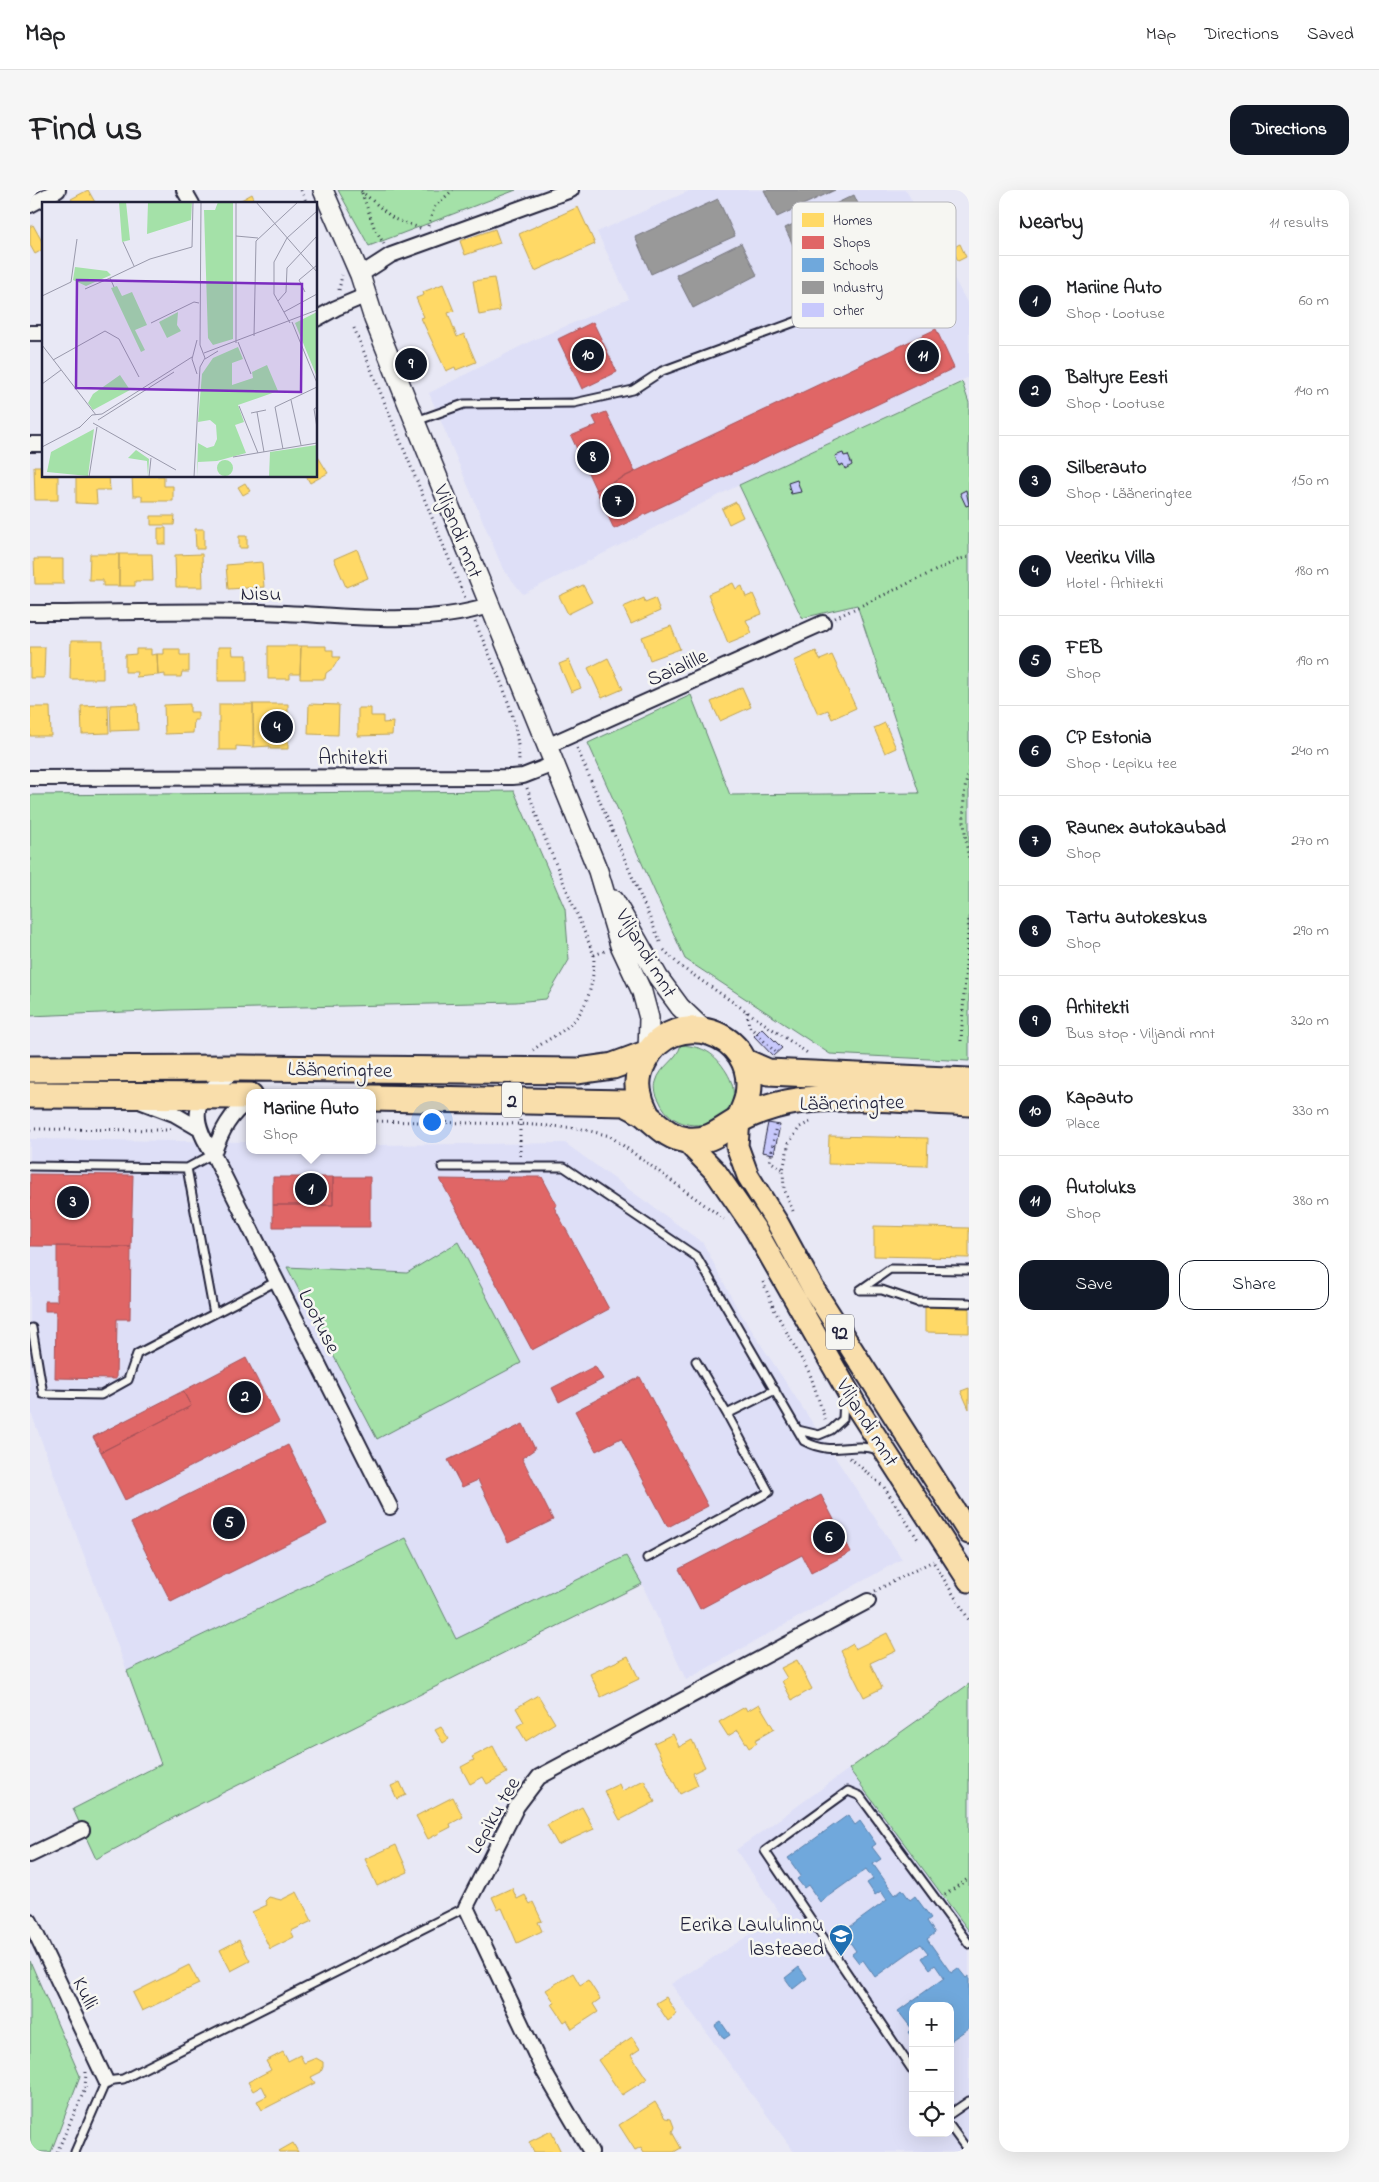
<!DOCTYPE html>
<meta charset="utf-8">
<style>
:root{--surface:#fff;--page:#f6f6f6;--text:#202124;--muted:#757577;--line:#e0e0e0;--accent:#111827}
body{margin:0;font-family:"Indie Flower",sans-serif;background:var(--page);color:var(--text)}
.controls{position:absolute;right:15px;bottom:15px;display:grid;overflow:hidden;border-radius:10px;box-shadow:0 5px 20px #0002}
.controls button{width:45px;height:45px;display:grid;place-items:center;padding:0;border:0;border-bottom:1px solid var(--line);background:var(--surface);color:var(--text);font:25px sans-serif}
.you{position:absolute;left:401px;top:931px;width:18px;height:18px;margin:-12px;border:4px solid #fff;border-radius:50%;background:#1a73e8;box-shadow:0 0 0 8px #1a73e833}
.badge{display:grid;place-items:center;width:32px;height:32px;border-radius:50%;background:var(--accent);color:#fff;font-size:16px;font-weight:700}
.pin{position:absolute;translate:-50% -50%;border:2px solid #fff;box-shadow:0 1px 5px #0006}
.popup{position:absolute;left:216px;top:899px;width:130px;height:65px;box-sizing:border-box;display:grid;place-content:center;border-radius:10px;background:var(--surface);filter:drop-shadow(0 1px 4px #0005);font-size:16px;white-space:nowrap;color:var(--muted)}
.popup b{font-size:19px;color:var(--text)}
.popup::after{content:'';position:absolute;left:50%;top:100%;margin-left:-10px;border:10px solid transparent;border-top-color:var(--surface)}
.list{margin:0;padding:0;list-style:none}
h2{display:flex;justify-content:space-between;align-items:center;height:65px;margin:0;padding:0 20px;font-size:21px}
h2 small{font-size:16px;font-weight:400;color:var(--muted)}
.list li{display:grid;grid-template-columns:32px 1fr auto;gap:15px;align-items:center;box-sizing:border-box;height:90px;padding:0 20px;border-top:1px solid var(--line)}
.list b{display:block;font-size:19px;white-space:nowrap}
.list p{margin:0;font-size:16px;white-space:nowrap;color:var(--muted)}
.list em{font-size:16px;font-style:normal;color:var(--muted)}
.actions{display:flex;gap:10px;padding:15px 20px}
.actions a{flex:1;padding:11px 0;border:1px solid var(--accent);border-radius:15px;text-align:center;font-size:18px;color:var(--accent)}
.actions .main{background:var(--accent);color:#fff}
.icon{flex:none;width:28px;height:28px;fill:none;stroke:currentColor;stroke-width:2;stroke-linecap:round;stroke-linejoin:round}
.map{position:relative;flex:none;width:939px;height:1962px;overflow:hidden;border-radius:15px}
header{display:flex;align-items:center;gap:30px;box-sizing:border-box;height:70px;padding:0 25px;background:var(--surface);border-bottom:1px solid var(--line)}
header strong{font-size:24px}
nav{display:flex;gap:28px;margin-inline-start:auto;font-size:18px}
.intro{display:flex;align-items:center;justify-content:space-between;box-sizing:border-box;height:120px;padding:0 30px}
h1{margin:0;font-size:35px}
.button{padding:12px 22px;border-radius:15px;background:var(--accent);color:#fff;font-size:18px;font-weight:700}
main{display:flex;gap:30px;padding:0 30px}
aside{flex:1;background:var(--surface);border-radius:15px;box-shadow:0 5px 20px #0002}
.map>svg:first-child{display:block}
.built{fill:#dedff7;fill-rule:evenodd}
.green{fill:#a4e1a8;stroke:#638272}
.homes{fill:#ffd966;stroke:#bda259}
.shops{fill:#e06666;stroke:#a75259}
.schools{fill:#6fa8dc;stroke:#5880ac}
.industry{fill:#999;stroke:#75757d}
.building{fill:#c8c9fc;stroke:#22223b}
.lines{fill:none;stroke-linecap:round;stroke-linejoin:round}
.lane-casing{stroke:#22223b;stroke-width:11}
.street-casing{stroke:#22223b;stroke-width:18}
.secondary-casing{stroke:#22223b;stroke-width:22}
.primary-casing{stroke:#22223b;stroke-width:25}
.highway-casing{stroke:#22223b;stroke-width:29}
.path{stroke:#22223b;stroke-width:3;stroke-dasharray:1 4;stroke-linecap:butt}
.lane{stroke:#f6f6f2;stroke-width:7}
.street{stroke:#f6f6f2;stroke-width:14}
.secondary{stroke:#f6f6f2;stroke-width:19}
.primary{stroke:#f9deab;stroke-width:21}
.highway{stroke:#f9deab;stroke-width:25}
.labels{text-anchor:middle;stroke-width:5;stroke-linejoin:round;paint-order:stroke}
.shield{fill:#f6f6f2;stroke:#626272;stroke-width:1}
.shield-label{font-size:20px;font-weight:bold;fill:#22223b}
.street-label{font-size:21px;fill:#22223b;stroke:#f6f6f2}
.poi-label{font-size:21px;fill:#22223b;stroke:#f6f6f2;text-anchor:end}
.inset-road{fill:none;stroke:#9999ab;stroke-width:1}
.view{fill:#7b2cbf;fill-opacity:0.15;stroke:#7b2cbf;stroke-width:2.5}
.inset-edge{fill:none;stroke:#22223b;stroke-width:2.5}
.key{fill:#f6f6f2;stroke:#b6b6bb;stroke-width:1}
.key-label{font-size:14px;fill:#22223b}
</style>
<header>
<strong>Map</strong>
<nav><a>Map</a><a>Directions</a><a>Saved</a></nav>
</header>
<div class="intro"><h1>Find us</h1><a class="button">Directions</a></div>
<main>
<div class="map">
<svg width="939" height="1962" viewBox="0 0 939 1962">
<rect width="100%" height="100%" fill="#e8e8f5"/>
<filter id="ink" filterUnits="userSpaceOnUse"><feTurbulence type="fractalNoise" baseFrequency=".02" numOctaves="2"/><feDisplacementMap in="SourceGraphic" scale="10" xChannelSelector="R" yChannelSelector="G"/><feConvolveMatrix kernelMatrix="1 2 1 2 8 2 1 2 1" color-interpolation-filters="sRGB"/></filter>
<g filter="url(#ink)">
<path class="built" d="M661 0H876L939 116V187L709 295 493 404 473 379 399 203 501 151 599 109 567 42Z
M0 949 220 952V960H342V955L535 953 673 1053 707 1118 872 1369 656 1490 612 1394 596 1366 426 1450 376 1348 97 1481 0 1220Z
M819 1579 939 1741V1962H764L641 1794 751 1725 706 1660ZM883 1816H920V1943H883Z"/>
<path class="green" d="M308 0H486L339 56Z
M932 192 939 213V871L800 864 655 769 558 553 661 505 700 605 889 603 827 415 772 428 709 295Z
M484 601 535 719 539 770 516 809 486 812 142 820 0 826V605Z
M651 855C674 857 684 862 697 883 726 932 648 957 629 910 626 905 624 898 626 892 630 876 647 870 651 855Z
M428 1052 491 1173 347 1249 257 1077 377 1083Z
M376 1348 426 1449 596 1366 612 1394 156 1621 66 1669 43 1619 131 1574 97 1481Z
M939 1494V1741L819 1579Z
M0 1771 50 1886 21 1962H0Z"/>
<path class="homes" d="M58 0 66 14H44L41 9Z
M222 4 225 11 219 14H204Z
M548 17 565 54 505 81 489 44Z
M918 33 923 40 909 48 904 40Z
M3 35 14 55V59L5 64 0 55V37Z
M465 39 470 53 435 65 430 51Z
M930 54 936 67 928 71 922 58Z
M464 88 470 121 449 125 443 91Z
M413 94 424 121 418 123 427 147 434 144 446 172 426 180 425 177 416 181 391 128 394 127 386 108 394 105 393 102Z
M287 265 298 283 280 293 276 286H286Z
M4 276H14V286H28V310H5Z
M46 286H79L80 300H66L67 314 46 313Z
M102 286H134V296H143V311H112V306H103Z
M215 293 220 301 213 305 208 297Z
M706 312 713 327 699 334 692 319Z
M121 326H145L144 335H121Z
M128 338H136V354H128Z
M165 339H174V359H166Z
M209 346H217V358H209Z
M327 359 338 388 316 397 304 369Z
M60 364H89V396H73V390H59Z
M89 364H122L123 391H105V396H89Z
M172 364 173 397H146L145 365Z
M4 369H33V394H5Z
M232 372 234 397 198 399 196 375Z
M703 393 706 399 712 396 716 407 723 404 732 424 716 430 722 443 698 453 678 404Z
M553 395 562 412 538 424 529 406Z
M614 408 615 412 625 408 630 421 601 434 593 417Z
M641 436 650 459 620 470 612 447Z
M41 451H73V489H40Z
M238 456H271L270 484H260V489H238Z
M271 456H296V460H303V467H310L303 478 296 483 295 489H270Z
M0 457H15L14 488H0Z
M188 457H202L203 465H217V491H188Z
M106 459H121V465L127 464 128 485 106 487 107 482H95V465L106 464Z
M134 459H150V465H159V482H152L151 487H135V484L128 485 127 464H134Z
M786 461 790 470 802 465 826 518 802 529 798 520 788 524 764 471Z
M578 468 593 499 572 508 558 478Z
M539 470 551 498 541 502 529 474Z
M712 497 721 517 690 531 681 512Z
M107 514 108 540 81 541 80 515Z
M160 514V522H168V530H164L163 543 135 544 134 515Z
M189 514H223V557L206 556V560H189Z
M223 514H258V559H240V556L224 557Z
M279 514 309 515 308 545 278 544Z
M78 515 79 543 52 544 51 516Z
M0 517H20L21 546H0Z
M328 518H341V526H353V533L363 532 362 545 328 546Z
M855 533 866 558 855 563 844 538Z
M799 946 898 948 897 976 798 974Z
M844 1036 939 1038V1068L844 1066Z
M895 1116 939 1117V1143L895 1142Z
M939 1198V1219L931 1201Z
M857 1443 866 1461 840 1473 852 1498 834 1507 811 1461 823 1454 825 1459Z
M598 1466 609 1489 571 1507 560 1484Z
M767 1470 782 1499 762 1510 752 1491 757 1488 751 1478Z
M508 1505 525 1533 496 1551 487 1536 494 1532 486 1518Z
M729 1514 744 1539 725 1550 727 1553 719 1558 708 1540 698 1546 689 1532 715 1517 717 1521Z
M411 1537 419 1549 413 1553 405 1540Z
M643 1544 649 1557 662 1550 675 1577 663 1583 668 1595 650 1604 624 1553Z
M463 1556 477 1583 457 1594 453 1587 440 1594 431 1577 444 1570 442 1567Z
M614 1590 625 1612 590 1630 574 1601 589 1594 592 1601Z
M370 1592 376 1605 367 1609 361 1596Z
M423 1607 433 1627 420 1634 421 1637 398 1649 386 1626Z
M552 1617 564 1639 528 1655 517 1635Z
M366 1655 378 1682 347 1696 335 1669Z
M482 1698 487 1709 495 1705 500 1714 503 1712 512 1731 508 1732 512 1741 487 1753 472 1718 468 1720 462 1707Z
M267 1702 282 1731 261 1741 264 1747 240 1759 222 1722 237 1715 235 1711 239 1707 251 1710Z
M209 1750 220 1771 201 1781 190 1760Z
M159 1775 169 1794 112 1821 103 1803Z
M543 1783 550 1795 558 1790 570 1809 563 1814 568 1822 542 1839 537 1830 534 1832 522 1814 525 1813 516 1800Z
M636 1807 647 1824 638 1831 626 1813Z
M602 1847 610 1859 601 1865 617 1889 592 1905 568 1870Z
M253 1862 258 1871 270 1865 274 1873 286 1868 293 1872V1877L291 1882 281 1887 285 1893 232 1920 227 1911 237 1906 232 1896 223 1901 218 1892 241 1880 236 1871Z
M625 1912 635 1928 641 1929 644 1937 642 1942 651 1958 644 1962H614L611 1957 605 1960 589 1935Z
M521 1941 531 1962H504L499 1952Z
M263 1953 268 1962H250L249 1961Z"/>
<path class="shops" d="M852 59 866 91 796 123 782 92Z
M563 132 587 182 552 199 528 149Z
M906 139 924 178 584 339 566 300Z
M576 222 605 282 566 300 541 246 567 235 563 227Z
M0 984 103 985 101 1057 0 1056Z
M243 987H303V1015H243Z
M303 987H340V1037H243V1015H303Z
M477 987H512L527 1015 524 1017 579 1119 502 1160 410 989 476 990Z
M27 1056 101 1057 100 1129H87L86 1189 25 1188 26 1121H15V1111H27Z
M216 1168 249 1232 95 1310 71 1262 161 1216 153 1201Z
M565 1176 573 1189 529 1212 522 1198Z
M610 1187 678 1316 638 1337 591 1248 566 1261 545 1221Z
M153 1201 161 1216 71 1262 63 1247Z
M493 1234 505 1259 492 1268 523 1330 478 1352 448 1290 432 1297 418 1270Z
M258 1255 297 1334 141 1412 101 1333Z
M791 1305 821 1362 781 1383 772 1365 670 1419 649 1379Z"/>
<path class="schools" d="M818 1625 825 1635 830 1631 846 1654 842 1657 851 1669 843 1674 865 1705 872 1699 880 1710 885 1706 901 1728 897 1731 905 1743 897 1749 921 1783 928 1778 936 1788 939 1786V1838L920 1851V1816H883V1849L878 1842 882 1839 868 1821 914 1788 905 1775 900 1779 892 1768 898 1763 891 1754 845 1787 833 1770 829 1773 822 1764 826 1761 813 1742 857 1710 851 1701 845 1705 837 1693 843 1689 836 1679 790 1712 778 1695 774 1698 767 1689 771 1686 758 1668Z
M769 1777 777 1788 763 1799 755 1788Z
M691 1832 700 1845 694 1849 685 1836Z"/>
<path class="industry" d="M734 0H805L747 27Z
M824 5 840 40 771 72 755 38Z
M688 9 705 46 621 84 605 47Z
M711 53 727 85 663 118 646 85Z"/>
<path class="building" d="M813 263 814 266 818 265 822 275 815 279 813 274 809 276 805 266Z
M767 290 771 302 761 304 758 293Z
M936 300 939 315 936 316 930 303Z
M732 838 752 858 743 866 724 846Z
M738 933 750 935 744 964 732 962Z"/>
<g class="lines">
<g class="lane-casing">
<path id="lane" d="M386 231 434 214 544 213 603 200 632 181 773 129
M0 976 157 978 184 1124
M412 977H534L667 1067 774 1251C804 1267 820 1251 848 1260
M157 978 183 964
M830 1100 860 1079 939 1080
M831 1100H852L887 1112 939 1113
M2 1138 13 1204 71 1205 98 1190 107 1164 247 1091
M666 1171 697 1224
M768 1240 789 1245 801 1240 813 1229 814 1207
M617 1368 739 1302 697 1224 745 1200
M883 1881 735 1661 818 1601 830 1606 939 1754
M920 1924 939 1911
M920 1936 939 1962
M45 1962 76 1891 93 1889 436 1717"/>
</g>
<g class="street-casing">
<path id="street" d="M154 0 162 14
M0 15 28 0
M330 85 361 65 541 0
M286 129 306 118 337 105
M0 143H14
M0 254H14
M0 423C77 423 155 420 232 422 307 424 386 438 459 416
M517 556 793 433
M0 588 482 587 493 586 524 574
M206 881C165 905 156 923 183 964L360 1317
M112 912 144 924 168 938
M183 964C191 943 200 922 220 911
M0 1665 52 1640
M0 1731 76 1891
M561 1962 512 1878 436 1717 487 1616 509 1587 838 1411"/>
</g>
<g class="secondary-casing">
<path id="secondary" d="M293 0 330 85 344 129 384 229 568 681 590 755 612 802 619 828 618 863
M584 710 628 787 650 817 674 840"/>
</g>
<g class="primary-casing">
<path id="primary" d="M709 930 707 956 718 986 748 1034 784 1100 939 1343
M655 950 685 981 725 1039 826 1216 939 1391"/>
</g>
<g class="highway-casing">
<path id="highway" d="M715 872 738 882 939 891
M0 879 211 878 548 881 583 876 618 863
M0 905 220 906
M342 908 595 913C603 917 612 921 618 927 630 937 640 948 657 950 681 952 690 941 709 930 726 921 748 914 767 911 819 904 885 911 939 913
M617 926C615 920 611 914 610 908 606 896 608 882 614 871 642 814 729 841 718 905 717 913 712 922 709 930"/>
</g>
<path class="path" d="M271 0 277 14
M331 1 364 29 393 39
M332 3 344 37 354 54
M398 36 405 16 423 0
M309 100 312 85
M324 138 435 408
M805 428 930 369 939 367
M445 432C464 476 489 524 489 573
M547 558 631 754
M939 582C930 608 934 642 939 669
M497 598 512 641 564 765C564 794 558 823 532 841 522 848 512 853 503 860
M634 760 650 776 779 864
M564 765 575 761
M717 822 719 836 745 862
M931 851 939 726
M342 931 490 934 548 938 580 946 694 1029
M746 935 740 971 753 980
M0 939 142 940
M490 966V930
M763 1021 754 999 753 980 759 953 770 937 782 931
M733 1092 745 1121 780 1184 796 1232
M820 1268 854 1297 889 1351
M904 1373 939 1430
M845 1401 903 1371
M915 1705 939 1688
M27 1962 55 1899 56 1882"/>
<use href="#lane" class="lane"/>
<use href="#street" class="street"/>
<use href="#secondary" class="secondary"/>
<use href="#primary" class="primary"/>
<use href="#highway" class="highway"/>
</g>
</g>
<defs>
<g id="school-pin" transform="scale(1.25)"><path d="M0 17L-7.5 6A9.5 9.5 0 1 1 7.5 6Z" fill="#1f6fb2" stroke="#f6f6f2"/><path d="M0-5L7-2L0 1L-7-2ZM-4 1L0 2.5L4 1V4Q0 6-4 4Z" fill="#fff"/></g>
</defs>
<g fill-rule="evenodd">
<use href="#school-pin" x="811" y="1746"/>
</g>
<g class="labels">
<g class="shield">
<rect x="472" y="892.5" width="20" height="35" rx="4"/>
<rect x="796" y="1124.5" width="28" height="35" rx="4"/>
</g>
<g class="shield-label">
<text x="482" y="917">2</text>
<text x="810" y="1149">92</text>
</g>
<g class="street-label">
<text transform="translate(429 341) rotate(68)" y="7">Viljandi mnt</text>
<text transform="translate(231 403) rotate(1)" y="7">Nisu</text>
<text transform="translate(647 477) rotate(-24)" y="7">Saialille</text>
<text x="323" y="574">Arhitekti</text>
<text transform="translate(617 763) rotate(59)" y="7">Viljandi mnt</text>
<text transform="translate(310 879) rotate(1)" y="7">Lääneringtee</text>
<text transform="translate(822 912) rotate(-1)" y="7">Lääneringtee</text>
<text transform="translate(290 1131) rotate(63)" y="7">Lootuse</text>
<text transform="translate(838 1232) rotate(58)" y="7">Viljandi mnt</text>
<text transform="translate(463 1625) rotate(-60)" y="7">Lepiku tee</text>
<text transform="translate(56 1803) rotate(64)" y="7">Kulli</text>
</g>
<g class="poi-label">
<text x="794" y="1741">Eerika Laululinnu<tspan x="794" dy="24">lasteaed</tspan></text>
</g>
</g>
<g transform="translate(12 12)">
<rect width="275" height="275" fill="#e8e8f5"/>
<path d="M77 0H84L88 38 80 40ZM106 0H150L149 18 105 32ZM176 0H191V137L171 143 166 136 162 8H173ZM33 65 65 69 69 73 44 84 31 78ZM75 84 80 94 90 90 105 123 93 128 103 148 99 150 69 86ZM136 110 135 123 139 129 125 136 117 120ZM275 110V175L253 121ZM196 145 201 157 190 161V183L211 176 210 170 225 163 236 189 196 203 202 220 193 223 204 251 175 259 156 260 155 275 156 241 165 246 172 244 175 237 174 223 168 218 156 220 160 172 171 156ZM78 173 88 188 51 208 46 201 51 192ZM52 227 46 274 5 270 9 250ZM275 243V275H227L228 250ZM94 248 107 257 106 275 105 259 86 256ZM175 266a8 8 0 1 1 16 0a8 8 0 1 1-16 0Z" fill="#a4e1a8"/>
<path class="inset-road" d="M214 0 275 70M194 34 216 36M81 40 92 64M68 76 108 57 150 45 151 0M43 87 68 76 72 85M263 90 257 78 275 63M0 94 29 80 35 37M236 99 244 90 245 66 275 34M242 110 275 92M250 120 275 181M109 121 152 100 157 101M248 121 232 92V60L245 36 275 9M212 134 214 39 256 0M196 140 209 172M194 141V0M0 143 54 213M162 151 275 108M163 157 176 149M11 158 63 129 77 137 97 175M155 172 150 157 155 138M0 182 19 168M249 198 259 243M197 204 216 251M275 205 272 207 275 226M215 210 222 250M209 211 224 208M56 218 132 170M51 221 134 268M37 226 50 213 60 212 150 155M0 245 38 225M241 247 233 205 275 185M191 255 275 241M47 275 55 225M107 275 109 256M152 275 158 165 163 156 158 143 159 0"/>
<path class="view" d="M35 78 260 82 259 190 34 186Z"/>
<rect width="275" height="275" class="inset-edge"/>
</g>
<rect x="762" y="12" width="164" height="126" rx="8" class="key"/>
<rect x="772" y="23" width="22" height="14" fill="#ffd966"/>
<rect x="772" y="46" width="22" height="13" fill="#e06666"/>
<rect x="772" y="68" width="22" height="14" fill="#6fa8dc"/>
<rect x="772" y="91" width="22" height="13" fill="#999"/>
<rect x="772" y="113" width="22" height="14" fill="#c8c9fc"/>
<g class="key-label">
<text x="803" y="35">Homes</text>
<text x="803" y="57">Shops</text>
<text x="803" y="80">Schools</text>
<text x="803" y="102">Industry</text>
<text x="803" y="125">Other</text>
</g>
</svg>
<div class="controls">
<button>+</button>
<button>−</button>
<button><svg class="icon" aria-label="locate" viewBox="0 0 24 24"><circle cx="12" cy="12" r="6"/><path d="M12 2v4M12 18v4M2 12h4M18 12h4"/></svg></button>
</div>
<div class="you"></div>
<div class="pin badge" style="left:281px;top:999px">1</div>
<div class="popup"><b>Mariine Auto</b>Shop</div>
<div class="pin badge" style="left:215px;top:1207px">2</div>
<div class="pin badge" style="left:43px;top:1012px">3</div>
<div class="pin badge" style="left:247px;top:537px">4</div>
<div class="pin badge" style="left:199px;top:1333px">5</div>
<div class="pin badge" style="left:799px;top:1347px">6</div>
<div class="pin badge" style="left:588px;top:311px">7</div>
<div class="pin badge" style="left:563px;top:267px">8</div>
<div class="pin badge" style="left:381px;top:174px">9</div>
<div class="pin badge" style="left:558px;top:165px">10</div>
<div class="pin badge" style="left:893px;top:166px">11</div>
</div>
<aside>
<h2>Nearby<small>11 results</small></h2>
<ul class="list">
<li><span class="badge">1</span><div><b>Mariine Auto</b><p>Shop · Lootuse</p></div><em>60 m</em></li>
<li><span class="badge">2</span><div><b>Baltyre Eesti</b><p>Shop · Lootuse</p></div><em>140 m</em></li>
<li><span class="badge">3</span><div><b>Silberauto</b><p>Shop · Lääneringtee</p></div><em>150 m</em></li>
<li><span class="badge">4</span><div><b>Veeriku Villa</b><p>Hotel · Arhitekti</p></div><em>180 m</em></li>
<li><span class="badge">5</span><div><b>FEB</b><p>Shop</p></div><em>190 m</em></li>
<li><span class="badge">6</span><div><b>CP Estonia</b><p>Shop · Lepiku tee</p></div><em>240 m</em></li>
<li><span class="badge">7</span><div><b>Raunex autokaubad</b><p>Shop</p></div><em>270 m</em></li>
<li><span class="badge">8</span><div><b>Tartu autokeskus</b><p>Shop</p></div><em>290 m</em></li>
<li><span class="badge">9</span><div><b>Arhitekti</b><p>Bus stop · Viljandi mnt</p></div><em>320 m</em></li>
<li><span class="badge">10</span><div><b>Kapauto</b><p>Place</p></div><em>330 m</em></li>
<li><span class="badge">11</span><div><b>Autoluks</b><p>Shop</p></div><em>380 m</em></li>
</ul>
<div class="actions"><a class="main">Save</a><a>Share</a></div>
</aside>
</main>
